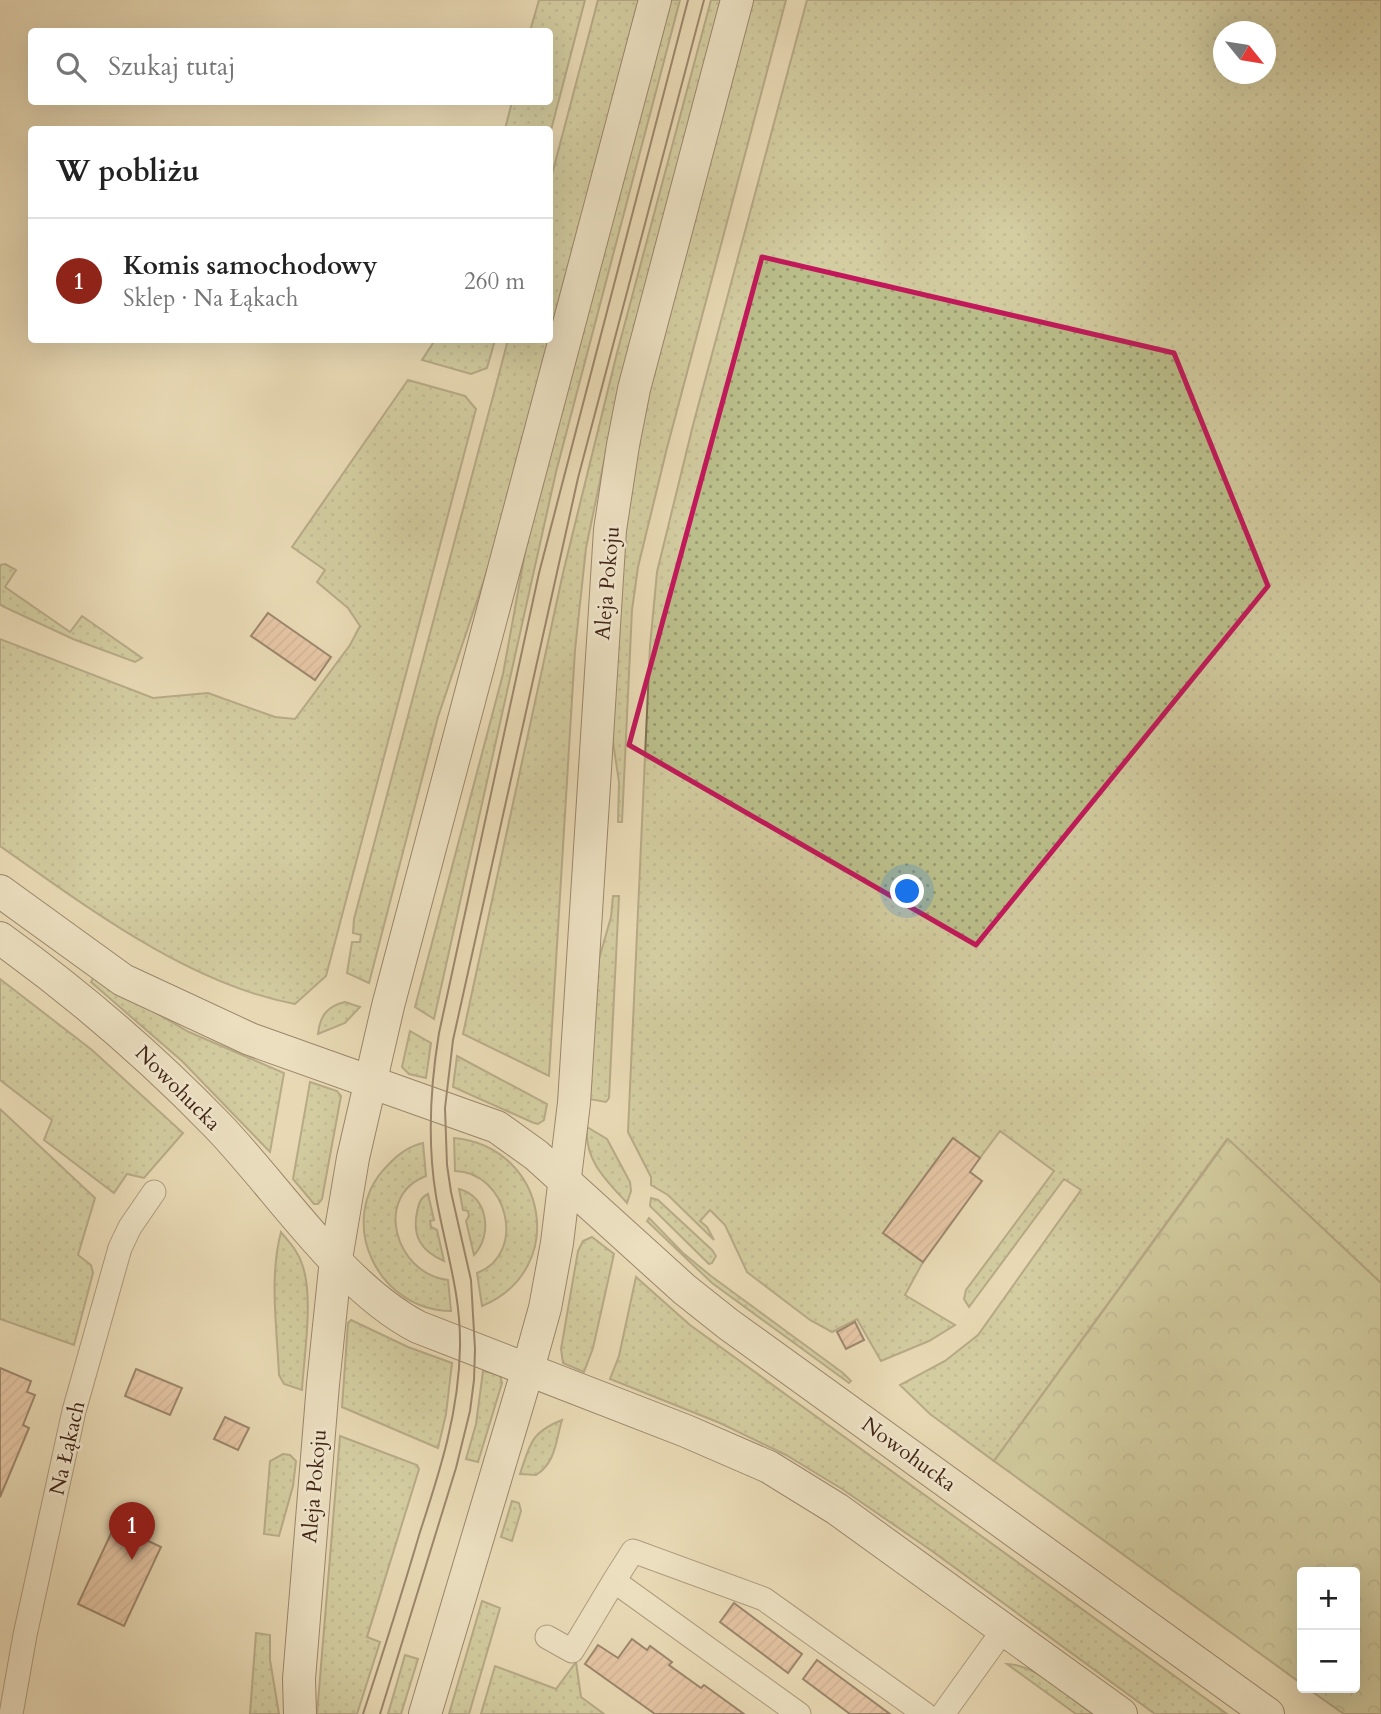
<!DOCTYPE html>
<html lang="pl">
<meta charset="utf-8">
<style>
:root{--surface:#fff;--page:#f6f6f6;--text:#222;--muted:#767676;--line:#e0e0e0;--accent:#8f2418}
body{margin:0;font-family:Cardo,serif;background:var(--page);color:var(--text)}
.controls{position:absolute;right:21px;bottom:21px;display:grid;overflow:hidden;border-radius:7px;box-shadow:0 7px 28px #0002}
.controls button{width:63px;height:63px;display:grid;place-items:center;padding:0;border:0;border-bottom:2px solid var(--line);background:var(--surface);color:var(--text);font:35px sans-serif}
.compass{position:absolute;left:1213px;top:21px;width:63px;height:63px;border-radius:50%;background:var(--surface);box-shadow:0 7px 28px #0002;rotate:120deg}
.you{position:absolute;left:908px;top:892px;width:24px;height:24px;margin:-18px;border:5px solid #fff;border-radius:50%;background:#1a73e8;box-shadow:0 0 0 10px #1a73e833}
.badge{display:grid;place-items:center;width:46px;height:46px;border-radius:50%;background:var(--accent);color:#fff;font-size:23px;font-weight:700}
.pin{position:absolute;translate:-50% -58px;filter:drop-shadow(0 2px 4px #0008)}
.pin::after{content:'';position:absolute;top:37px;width:24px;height:21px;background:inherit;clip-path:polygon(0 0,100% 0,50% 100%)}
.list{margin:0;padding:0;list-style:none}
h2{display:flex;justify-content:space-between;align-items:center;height:91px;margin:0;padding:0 28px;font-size:30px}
h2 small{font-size:23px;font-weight:400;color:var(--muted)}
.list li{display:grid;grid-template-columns:46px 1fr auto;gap:21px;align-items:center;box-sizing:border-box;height:126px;padding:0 28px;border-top:2px solid var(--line)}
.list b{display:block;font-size:26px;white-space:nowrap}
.list p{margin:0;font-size:23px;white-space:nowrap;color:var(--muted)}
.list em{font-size:23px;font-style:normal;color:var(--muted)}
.icon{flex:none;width:38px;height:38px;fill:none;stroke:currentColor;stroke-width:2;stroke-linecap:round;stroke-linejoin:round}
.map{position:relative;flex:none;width:1381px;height:1714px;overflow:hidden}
.search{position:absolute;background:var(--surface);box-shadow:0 7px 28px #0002;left:28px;top:28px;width:525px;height:77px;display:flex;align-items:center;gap:18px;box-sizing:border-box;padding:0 24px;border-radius:7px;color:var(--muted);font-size:26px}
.panel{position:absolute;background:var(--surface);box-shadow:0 7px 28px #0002;left:28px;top:126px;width:525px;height:217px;border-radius:7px}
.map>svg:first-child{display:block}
.green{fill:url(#green-dots);stroke:#7e7250;stroke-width:2;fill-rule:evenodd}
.forest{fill:url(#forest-crowns);stroke:#7e7250;stroke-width:2}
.building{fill:url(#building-hatch);stroke:#422515;stroke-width:2}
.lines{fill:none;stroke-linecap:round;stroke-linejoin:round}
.minor-casing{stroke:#6c523d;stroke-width:25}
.secondary-casing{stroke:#422515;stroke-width:34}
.minor{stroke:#f0e6ce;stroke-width:23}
.secondary{stroke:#f0e6ce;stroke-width:32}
.tram{stroke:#422515;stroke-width:2}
.marked{fill:none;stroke:#c2185b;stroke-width:5;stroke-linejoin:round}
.labels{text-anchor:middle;stroke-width:5;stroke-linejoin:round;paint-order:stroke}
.street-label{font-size:21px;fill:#422515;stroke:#f0e6ce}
</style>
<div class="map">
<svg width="1381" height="1714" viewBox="0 0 1381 1714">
<defs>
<pattern id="green-dots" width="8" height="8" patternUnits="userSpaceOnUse" patternTransform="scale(1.75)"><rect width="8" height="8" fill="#babe8a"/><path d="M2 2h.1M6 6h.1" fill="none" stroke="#999a70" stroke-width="1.8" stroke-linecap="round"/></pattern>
<pattern id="forest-crowns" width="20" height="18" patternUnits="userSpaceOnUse" patternTransform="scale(1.75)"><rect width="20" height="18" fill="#babe8a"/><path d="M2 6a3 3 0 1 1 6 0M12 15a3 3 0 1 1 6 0" fill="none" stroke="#999a70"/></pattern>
<pattern id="building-hatch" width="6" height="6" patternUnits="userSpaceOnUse" patternTransform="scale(1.75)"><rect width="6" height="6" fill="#e2ad91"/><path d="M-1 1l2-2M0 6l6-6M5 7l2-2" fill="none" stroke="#b98d75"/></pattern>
</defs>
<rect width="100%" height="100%" fill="#e8d9b4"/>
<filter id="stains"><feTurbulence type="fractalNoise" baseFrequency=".00286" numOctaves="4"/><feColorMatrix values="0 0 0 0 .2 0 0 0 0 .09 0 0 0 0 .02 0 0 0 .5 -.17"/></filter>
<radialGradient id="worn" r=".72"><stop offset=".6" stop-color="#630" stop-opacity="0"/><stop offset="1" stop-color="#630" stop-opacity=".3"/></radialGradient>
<path class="green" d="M539 0H585L550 134V130L505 129 512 102H550V32L530 31Z
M598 0H639L550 338V182Z
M669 0H680L556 472 434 1019 415 1007 503 674 529 531Z
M711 0H721L621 380 586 548 575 650 549 1076 463 1034 563 573 617 353Z
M753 0H786L667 448 638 567 632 610 622 822H618L619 782 611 729 622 547 635 453 651 385Z
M807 0H1381V1283L1227 1139 994 1461 930 1414 900 1385 945 1361 978 1335 1081 1190 1064 1179 969 1307 964 1299 966 1290 1054 1171 1000 1131 980 1158 952 1139 883 1233 923 1262 905 1295 955 1325 929 1341 881 1361 857 1319 832 1332 810 1320 747 1272 725 1225 710 1210 700 1221 707 1227 714 1240 668 1195 651 1185V1177L628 1132 650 646 657 572 693 425ZM1224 32H1266V74H1224Z
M435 340H495L487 368 471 374 422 360Z
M508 340H549L495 547 438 717 369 983 347 973 352 942H360L361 935 353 933 354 919Z
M408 380 465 396 476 409 326 976 295 1004C188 984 87 907 0 846V639L153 698 208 693 275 717 295 719 350 645 360 626 348 608 317 582 325 570 292 547Z
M5 564 16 570 5 587 70 632 82 616 142 658 135 662 73 639 2 606 0 604V565Z
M613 896H619L609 1098 606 1102 589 1099 599 959 611 917Z
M94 977 189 1032 284 1073 270 1152 182 1061 91 982Z
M0 979 92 1050 183 1133 144 1178 127 1174 114 1193 44 1140 52 1120 0 1080Z
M345 1002 360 1007 345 1023 318 1034C320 1016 327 1006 345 1002Z
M410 1031 431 1043 426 1078 409 1074 402 1067Z
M457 1056 547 1104 544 1120 538 1124 534 1123 453 1087Z
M310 1082 337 1091 341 1096 322 1199 318 1204H314L293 1179Z
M0 1109 95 1198 78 1255 91 1265 93 1273 74 1345 0 1319Z
M587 1127 607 1139 630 1182 631 1191 627 1203C606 1180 584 1160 587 1127Z
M454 1138C548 1147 569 1270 482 1306L477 1273C528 1253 507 1172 455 1171Z
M423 1143 426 1176C373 1196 395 1274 448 1280L451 1311C378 1311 334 1220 387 1166 397 1155 409 1146 423 1143Z
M459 1189C488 1196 493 1235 474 1255L466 1221 469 1216 468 1211 463 1210Z
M428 1194 434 1220 430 1221 431 1227 437 1230 444 1261C421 1251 412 1236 417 1212 419 1203 420 1198 428 1194Z
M651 1198 658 1200 712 1250 716 1256 712 1263 709 1264 650 1206Z
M649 1218 683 1253 711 1276 843 1373 851 1381 849 1383 712 1283 647 1221Z
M281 1232C289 1242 298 1251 302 1264 314 1296 304 1355 302 1390L284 1384 279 1375C277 1328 269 1277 281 1232Z
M592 1237 614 1254 593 1348 584 1372 563 1363 561 1349 578 1251 583 1241Z
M636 1277 690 1325 1227 1714H1155L932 1551 842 1489 786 1455 720 1423 610 1379 619 1356Z
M351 1320 408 1347 452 1363 446 1414 438 1448 342 1407 348 1323Z
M483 1371 500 1375 502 1383 478 1462 466 1459 476 1424Z
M562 1420C556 1439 556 1463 536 1475L520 1474C530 1444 531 1432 562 1420Z
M340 1436 417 1465 419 1469 367 1637 380 1642 357 1714H317Z
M283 1454 290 1455 296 1461 293 1486 279 1536 264 1534 270 1461Z
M512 1501 519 1503 521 1511 512 1541 501 1537Z
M482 1601 500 1608 469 1714H449Z
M256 1633 270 1635V1660L279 1714H250Z
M405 1655 418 1659 401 1714H388Z
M576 1662 581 1697 604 1714H481L495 1666 556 1689Z
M1007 1664C1035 1664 1070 1698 1093 1714H1076Z"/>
<path class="forest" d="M1228 1139 1381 1283V1714H1344L1307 1688H1355V1572H1302V1684L994 1461Z"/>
<path class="building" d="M268 613 331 657 315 680 251 636Z
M953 1138 980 1158 970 1172 982 1181 923 1262 883 1233Z
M855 1322 864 1340 846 1349 837 1332Z
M0 1368 31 1381 27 1392 35 1395 23 1425 29 1428 0 1497Z
M136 1369 182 1388 170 1415 125 1396Z
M225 1417 249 1428 238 1450 214 1439Z
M115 1525 161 1547 124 1626 78 1604Z
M734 1603 802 1654 788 1673 720 1622Z
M632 1639 647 1650 650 1646 672 1662 669 1665 701 1688 704 1685 744 1714H655L585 1664 598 1645 618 1658Z
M817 1660 890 1714H850L803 1679Z"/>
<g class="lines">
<g class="minor-casing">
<path id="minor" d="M547 1637 572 1651 614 1581
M11 1714 25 1635 74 1411 120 1248 130 1227 154 1192
M799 1714 614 1581 633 1551 764 1599 925 1714
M943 1714 1004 1629"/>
</g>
<g class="secondary-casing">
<path id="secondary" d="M0 891 123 980 250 1039 497 1127 536 1155 684 1289 728 1324 1268 1714
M0 938C78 994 150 1056 217 1125 278 1188 341 1287 418 1327L686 1431 769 1467 837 1509 1121 1714
M300 1714 299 1679 323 1384 336 1259 353 1158 388 1006 655 0
M425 1714 528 1369 545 1308 557 1243 574 1103 610 530 623 445 634 389 737 0"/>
</g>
<use href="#minor" class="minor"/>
<use href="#secondary" class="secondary"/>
<path class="tram" d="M363 1714C383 1653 402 1593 420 1532 440 1471 459 1412 460 1347 461 1293 445 1248 436 1196 427 1141 430 1088 439 1033L539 573 688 0
M380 1714 456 1468 470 1411 474 1380 475 1349 471 1280 451 1192 447 1165 445 1108 453 1040 578 478 704 0"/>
</g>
<path d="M0 0H1381V1714H0ZM762 257 1174 353 1268 586 976 945 629 745Z" fill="#e8d9b4" fill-opacity=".55" fill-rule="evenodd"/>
<path class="marked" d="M762 257 1174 353 1268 586 976 945 629 745Z"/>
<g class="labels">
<g class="street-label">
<text transform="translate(607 583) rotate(-85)" y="7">Aleja Pokoju</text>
<text transform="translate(178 1088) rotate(45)" y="7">Nowohucka</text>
<text transform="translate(67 1448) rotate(-77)" y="7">Na Łąkach</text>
<text transform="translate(909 1454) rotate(36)" y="7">Nowohucka</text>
<text transform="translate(314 1486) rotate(-85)" y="7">Aleja Pokoju</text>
</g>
</g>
<rect width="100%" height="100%" filter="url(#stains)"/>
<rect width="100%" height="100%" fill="url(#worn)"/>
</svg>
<div class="controls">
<button>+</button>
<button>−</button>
</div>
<svg class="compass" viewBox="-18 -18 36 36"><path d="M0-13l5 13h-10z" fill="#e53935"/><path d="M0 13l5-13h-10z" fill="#767676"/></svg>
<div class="you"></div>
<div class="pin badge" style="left:132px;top:1560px">1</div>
<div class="search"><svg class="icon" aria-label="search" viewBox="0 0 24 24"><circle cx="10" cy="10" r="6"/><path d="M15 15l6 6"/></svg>Szukaj tutaj</div>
<section class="panel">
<h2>W pobliżu<small></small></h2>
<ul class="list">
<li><span class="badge">1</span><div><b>Komis samochodowy</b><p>Sklep · Na Łąkach</p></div><em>260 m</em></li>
</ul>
</section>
</div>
